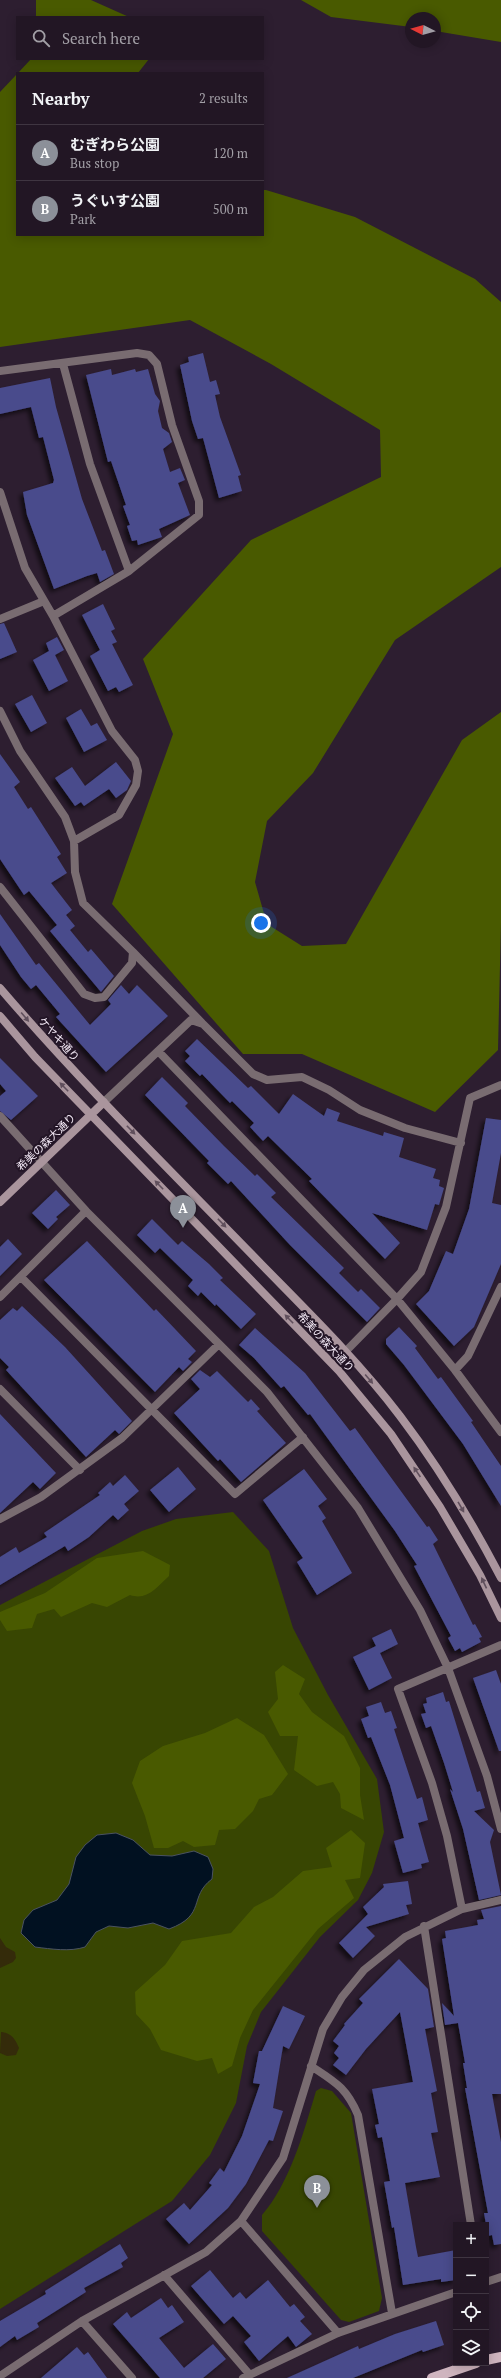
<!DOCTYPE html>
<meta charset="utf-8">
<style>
:root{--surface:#221624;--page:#2e2331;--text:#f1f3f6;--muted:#a29fa6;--line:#3f3541;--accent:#8c9099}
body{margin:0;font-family:"PT Serif","Noto Sans JP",serif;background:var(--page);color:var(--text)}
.controls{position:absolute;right:12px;bottom:12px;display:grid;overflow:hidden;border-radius:0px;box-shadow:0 2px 10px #0003}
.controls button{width:36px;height:36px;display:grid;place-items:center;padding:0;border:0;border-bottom:1px solid var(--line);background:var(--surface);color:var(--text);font:20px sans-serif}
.compass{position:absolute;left:405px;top:12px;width:36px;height:36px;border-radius:50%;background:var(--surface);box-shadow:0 2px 10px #0003;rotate:276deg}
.you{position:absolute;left:261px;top:923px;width:14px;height:14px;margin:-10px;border:3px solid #fff;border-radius:50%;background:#1a73e8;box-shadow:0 0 0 6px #1a73e833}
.badge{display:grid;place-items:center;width:26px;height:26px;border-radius:50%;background:var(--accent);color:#fff;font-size:13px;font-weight:700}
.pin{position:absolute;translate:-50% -33px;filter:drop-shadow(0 1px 2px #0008)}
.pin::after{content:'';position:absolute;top:21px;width:14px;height:12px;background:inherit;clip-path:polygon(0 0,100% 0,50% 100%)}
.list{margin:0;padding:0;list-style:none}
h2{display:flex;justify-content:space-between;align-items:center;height:52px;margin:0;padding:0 16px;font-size:17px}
h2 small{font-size:13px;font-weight:400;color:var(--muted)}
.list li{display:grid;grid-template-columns:26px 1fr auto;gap:12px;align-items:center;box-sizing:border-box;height:56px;padding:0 16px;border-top:1px solid var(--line)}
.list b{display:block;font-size:15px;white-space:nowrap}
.list p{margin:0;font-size:13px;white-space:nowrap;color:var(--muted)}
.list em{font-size:13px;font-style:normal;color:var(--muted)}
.icon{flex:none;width:22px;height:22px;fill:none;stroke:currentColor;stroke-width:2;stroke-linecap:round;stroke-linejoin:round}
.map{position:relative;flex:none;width:501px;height:2378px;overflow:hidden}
.search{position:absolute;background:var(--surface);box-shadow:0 2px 10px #0003;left:16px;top:16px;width:248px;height:44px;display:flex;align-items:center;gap:10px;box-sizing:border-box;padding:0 14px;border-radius:0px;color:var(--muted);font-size:15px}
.panel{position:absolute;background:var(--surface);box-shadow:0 2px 10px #0003;left:16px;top:72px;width:248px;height:164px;border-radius:0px}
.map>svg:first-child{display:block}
.green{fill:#384602}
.forest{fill:#495a00}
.sand{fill:#342b0a}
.water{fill:#011121;stroke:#4a5261}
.building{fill:#494b8c;filter:url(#shadow)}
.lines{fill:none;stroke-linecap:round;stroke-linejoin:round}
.street{stroke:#796c71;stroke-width:8}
.secondary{stroke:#aa959d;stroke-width:8}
.primary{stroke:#cfb5bf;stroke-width:10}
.oneway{fill:#604f5c}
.labels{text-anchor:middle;stroke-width:4;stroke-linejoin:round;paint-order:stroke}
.street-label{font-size:11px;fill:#f3e9f6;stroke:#231526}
</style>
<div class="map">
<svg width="501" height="2378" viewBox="0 0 501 2378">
<defs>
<filter id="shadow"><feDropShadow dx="-3.5" dy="3.5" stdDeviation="2" flood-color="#0009"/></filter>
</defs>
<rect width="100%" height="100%" fill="#2d1e30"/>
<path class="green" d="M233 1512 269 1551 293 1628 328 1695 377 1779 384 1832 372 1873 358 1900 320 1937 261 2012 247 2046 236 2103 210 2155 172 2201 0 2309V1605L142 1531 176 1519Z
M321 2088 332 2091 351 2113 382 2298 379 2311 349 2322 341 2320 262 2231V2215C290 2183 304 2131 316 2091Z"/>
<path class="forest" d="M36 0H91L129 17H36Z
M301 0H501V42L435 31V18H411V27L331 17Z
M31 59H149L138 73H18Z
M17 74V235H263V190H266L355 217 475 279 501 302V567L395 640 313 773 267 821 255 882 267 924 302 946 346 944 462 740 501 712V923L498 1050 435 1112 302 1054H243L112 904 173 734 143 659 251 540 381 477 380 430 271 364 190 320 0 347V92Z
M143 1551 170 1565 169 1576C157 1587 147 1601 130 1595L107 1607 92 1603 61 1617 54 1609 37 1614 32 1628 7 1631 0 1620V1612L45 1593 97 1558Z
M283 1665 305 1679 299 1694 312 1712 344 1736 360 1768V1795L364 1820 341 1808 340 1794 333 1782 317 1786 294 1770 298 1736H280L268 1712 278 1699 275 1672Z
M237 1718 264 1735 288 1774 272 1795 259 1799 253 1811 235 1829 219 1830 215 1845 194 1847 183 1841 168 1848H154L145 1816 132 1783 140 1761 163 1746 205 1733Z
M351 1830 365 1843 360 1878 345 1880 354 1898 318 1929 253 2010 240 2038 232 2066 218 2074 212 2058 197 2061 161 2050 150 2029 136 2014 135 1992 165 1965 182 1941 231 1933 254 1907 273 1897 303 1871 332 1867 326 1848Z"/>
<path class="sand" d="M0 1938 6 1947 15 1952 16 1958 13 1962 0 1968Z
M1 2032C12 2033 15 2039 19 2048L16 2055 7 2056 0 2053Z"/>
<path class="water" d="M116 1833 133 1840 150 1855 172 1856 194 1851 208 1857 213 1869 212 1879C188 1897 207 1915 169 1929L153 1923 128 1928 109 1926 96 1932 85 1947C70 1952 51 1949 35 1947L21 1933 24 1920 33 1910 57 1900 69 1884 76 1857 85 1845 97 1835Z"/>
<path class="building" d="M203 353 210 382 216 380 220 394 215 395 220 417 241 475 238 476 242 491 219 498 203 438 198 439 192 421 180 365 189 362 188 357Z
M111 369 112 375 135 369 136 372 148 369 155 394 160 401 158 411 162 428 169 433 172 442 163 449 170 472 180 468 185 480 178 483 190 515 159 529 162 537 138 545 137 540 132 541 127 526 130 525 123 506 126 505 111 461 108 462 86 375Z
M50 378 56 407 82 499 102 551 105 550 114 574 100 582 97 573 87 576 54 589 27 515 23 492 53 483 54 480 43 437 39 438 31 407 0 414V388Z
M103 604 115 629 111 631 117 642 112 644 133 685 119 692 116 687 108 691 90 656 100 650 82 615Z
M4 623 17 652 0 659V624Z
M57 637 64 650 55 655 68 681 49 691 33 660 49 651 46 643Z
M32 695 47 723 31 732 15 704Z
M81 709 91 726 97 723 107 740 84 752 66 718Z
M0 754 20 782 14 787 28 809 31 807 61 854 57 857 67 873 51 883 72 910 66 915 75 926 70 930 88 952 91 949 114 976 101 992 50 931 57 925 29 891 24 895 0 859Z
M116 762 131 781 127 790 116 798 109 789 84 806 81 802 75 806 55 778 72 767 85 786Z
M0 914 36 965 39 963 90 1025 111 1004 108 1000 121 985 129 994 137 985 168 1016 106 1072 56 1017 60 1014 36 985 31 989 21 977 0 945Z
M197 1039 248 1088 251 1086 279 1114 293 1094 324 1116 327 1108 340 1113 337 1121 383 1136 384 1132 404 1138 399 1157 436 1169 433 1178 440 1180 439 1186 444 1188 439 1205 435 1204 427 1230 372 1213 400 1243 385 1259 309 1181 312 1179 268 1136 263 1141 250 1127 254 1123 232 1101 230 1103 202 1074 200 1076 185 1061 190 1056 185 1051Z
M0 1058 38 1096 11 1120 0 1111V1096L6 1091 0 1084Z
M162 1077 188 1103 185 1106 224 1146 255 1176 257 1174 276 1193 271 1197 344 1268 339 1273 358 1292 361 1289 380 1308 367 1322 290 1245 231 1181 228 1184 207 1163 209 1161 145 1095Z
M486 1118 501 1120V1153L492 1203 501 1205V1264L474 1327 454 1346 416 1304 429 1291 446 1251 453 1254 469 1209Z
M56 1190 70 1205 56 1217 58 1219 48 1229 32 1213Z
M152 1219 178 1245 182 1241 209 1264 223 1278 220 1280 256 1314 241 1329 216 1304 215 1306 201 1292 198 1296 188 1286 193 1280 160 1248 155 1253 137 1235Z
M8 1239 22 1254 0 1276V1247Z
M87 1241 154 1311 156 1309 196 1351 188 1359 192 1362 183 1371 179 1367 155 1392 44 1280Z
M22 1306 65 1347 132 1421 119 1434 115 1430 86 1457 6 1370 9 1367 0 1358V1320L13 1308 17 1311Z
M399 1327 417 1346 415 1348 438 1379 441 1377 473 1421 471 1422 501 1466V1506L463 1444 404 1365 386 1344V1339Z
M255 1328 305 1373 350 1431 355 1428 427 1527 429 1526 438 1540 433 1544 473 1625 475 1624 482 1637 479 1638 481 1642 462 1652 460 1648 455 1651 448 1638 451 1636 414 1566 417 1565 395 1531 310 1414 308 1415 284 1386 281 1388 254 1358 239 1345Z
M200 1370 210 1377 217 1371 248 1402 251 1399 260 1409 257 1411 286 1443 241 1482 220 1459 218 1461 174 1413 200 1389 191 1379Z
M0 1414 56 1473 40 1489 33 1482 0 1513Z
M178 1467 196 1489 169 1512 150 1490Z
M304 1469 327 1499 318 1506 326 1518 322 1521 352 1573 317 1595 297 1562 303 1558 263 1500Z
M125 1475 139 1491 124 1504 129 1510 118 1520 113 1515 89 1537 68 1551 65 1546 0 1585V1557L16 1547 19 1553 47 1537 44 1533 100 1495 98 1493 110 1482 113 1486Z
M391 1629 398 1644 380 1653 392 1678 369 1690 353 1657 376 1646 372 1638Z
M496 1670 501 1684V1751H499L473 1678Z
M443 1692 446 1702 449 1701 477 1792 480 1791 485 1808 474 1811 494 1830 490 1842 501 1895 479 1900 463 1829 450 1789 453 1792 444 1763 431 1726 426 1728 421 1714 426 1713 423 1704 427 1703 426 1698Z
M381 1702 385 1713 391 1711 397 1728 394 1729 417 1799 422 1797 428 1820 418 1823 429 1862 421 1864 422 1868 403 1873 394 1841 404 1838 390 1785 371 1737 368 1738 361 1719 369 1716 366 1707Z
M408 1881 412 1904 406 1905 409 1914 366 1927 375 1936 353 1958 339 1943 368 1914 363 1907 384 1887 383 1884Z
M501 1906V2094H492L501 2142V2244L494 2245 492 2235 488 2236 484 2213H488L465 2088H467L463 2063H465L458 2023 445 2025 442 2003 454 2016 442 1939 446 1938 445 1931 478 1925 477 1920 484 1919 481 1910Z
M399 1959 428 1989 434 2027 425 2029 437 2091 431 2093 438 2132 431 2133 440 2177 405 2183 416 2247 418 2257 456 2250V2280L441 2282V2279L403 2285 394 2227 392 2228 384 2182 390 2181 389 2175 382 2137 378 2138 375 2125 379 2124 372 2089 413 2082 400 2012 366 2049 346 2075 333 2065 339 2058 334 2053 339 2046 333 2041 345 2025 344 2024 363 2003 359 1999Z
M283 2006 305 2016 289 2049 283 2046 273 2108 283 2111 273 2141 269 2140 246 2184 228 2208 189 2244 166 2219 184 2203 190 2210 212 2185 209 2183 220 2168 224 2172 242 2136 260 2084 253 2083 259 2051H262Z
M120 2244 128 2258 121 2263 123 2267 84 2288 86 2292 37 2323 39 2327 17 2340 15 2336 0 2347V2321L46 2294 45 2291Z
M210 2270 233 2298 240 2292 246 2299 268 2280 290 2307 294 2304 305 2317 300 2321 312 2334 296 2347 288 2336 259 2361 244 2342 251 2336 233 2316 224 2324 191 2286Z
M161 2298 168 2308 172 2305 184 2322 159 2338 184 2368 213 2344 226 2359 203 2378H160L113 2324 127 2312 131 2318Z
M436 2321 444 2345 423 2352 422 2350 353 2378H287L358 2346 359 2349 395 2334Z
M77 2347 84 2355 88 2352 107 2378H41Z"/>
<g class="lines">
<path class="street" d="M63 364 90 464 129 571
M0 371 137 353 149 355 157 364 172 425 199 501V515L129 571 53 616
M0 492 25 568 53 616 112 731 135 760 138 771 136 785 119 815 74 841
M0 619 44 601
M0 711 20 751 65 817 74 841 75 872 83 903 133 952 132 963 104 997 95 998 84 994 0 887
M133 952 202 1023
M158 1051 397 1299 455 1370 501 1432
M104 1102 191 1020 203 1024 253 1074 267 1080 302 1077 329 1090 360 1110 405 1128 461 1143
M0 1116 86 1211
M21 1277 235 1494 303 1437
M0 1297 86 1211 267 1392 358 1508 420 1610 448 1668 487 1776 501 1829
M346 1351 397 1299 421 1272 446 1207 470 1098 501 1085
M455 1370 468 1356 501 1287
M0 1389 80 1470
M0 1519 41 1497 122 1438 218 1345
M462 1909 447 1836 432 1783 398 1689 501 1645
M424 1926 471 2225
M311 2066C335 2082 346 2087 358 2115L392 2313
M241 2221 338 2333
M164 2275 250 2375
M486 2282 501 2277
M82 2321 132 2378
M0 2376 82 2321 206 2252 241 2221 283 2158 323 2029 342 1997 364 1970 405 1937 462 1909 501 1900
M243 2378 338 2333 456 2292"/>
<path class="secondary" d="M0 988C83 1085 174 1174 263 1266 310 1314 359 1362 400 1416 438 1466 472 1522 501 1578
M0 1016 35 1057 339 1371 391 1434 440 1507 480 1575 501 1618
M0 1202 104 1102"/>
<path class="primary" d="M486 2360 501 2357
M432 2378 476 2363"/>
</g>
<defs><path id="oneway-solid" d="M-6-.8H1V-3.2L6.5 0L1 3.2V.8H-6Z"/></defs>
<g class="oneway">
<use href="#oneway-solid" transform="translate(25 1017) rotate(50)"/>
<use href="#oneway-solid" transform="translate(64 1087) rotate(-134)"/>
<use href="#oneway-solid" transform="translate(131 1130) rotate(46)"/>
<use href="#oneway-solid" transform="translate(159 1185) rotate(-134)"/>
<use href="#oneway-solid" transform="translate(222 1223) rotate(46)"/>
<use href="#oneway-solid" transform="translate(289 1319) rotate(-134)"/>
<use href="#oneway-solid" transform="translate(369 1379) rotate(50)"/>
<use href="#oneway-solid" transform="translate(417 1472) rotate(-124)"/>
<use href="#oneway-solid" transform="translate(461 1507) rotate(60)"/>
<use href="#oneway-solid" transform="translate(484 1583) rotate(-115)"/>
</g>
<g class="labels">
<g class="street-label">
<text transform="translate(59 1039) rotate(48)" y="4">ケヤキ通り</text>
<text transform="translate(46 1142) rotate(-44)" y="4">希美の森大通り</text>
<text transform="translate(326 1342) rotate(47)" y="4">希美の森大通り</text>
</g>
</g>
</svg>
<div class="controls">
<button>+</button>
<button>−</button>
<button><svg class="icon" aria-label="locate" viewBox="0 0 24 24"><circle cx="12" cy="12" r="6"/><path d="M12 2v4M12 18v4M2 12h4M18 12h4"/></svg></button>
<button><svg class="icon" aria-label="layers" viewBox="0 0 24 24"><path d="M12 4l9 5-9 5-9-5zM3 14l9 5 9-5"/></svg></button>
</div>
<svg class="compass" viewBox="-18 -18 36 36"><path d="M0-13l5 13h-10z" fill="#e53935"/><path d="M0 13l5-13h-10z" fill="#a29fa6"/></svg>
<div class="you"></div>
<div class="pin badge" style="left:183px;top:1228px">A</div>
<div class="pin badge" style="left:317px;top:2208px">B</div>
<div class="search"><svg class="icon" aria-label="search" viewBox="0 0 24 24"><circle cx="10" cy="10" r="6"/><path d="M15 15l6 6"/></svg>Search here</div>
<section class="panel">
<h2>Nearby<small>2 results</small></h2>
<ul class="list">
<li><span class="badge">A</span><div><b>むぎわら公園</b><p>Bus stop</p></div><em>120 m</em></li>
<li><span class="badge">B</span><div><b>うぐいす公園</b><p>Park</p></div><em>500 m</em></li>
</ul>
</section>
</div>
